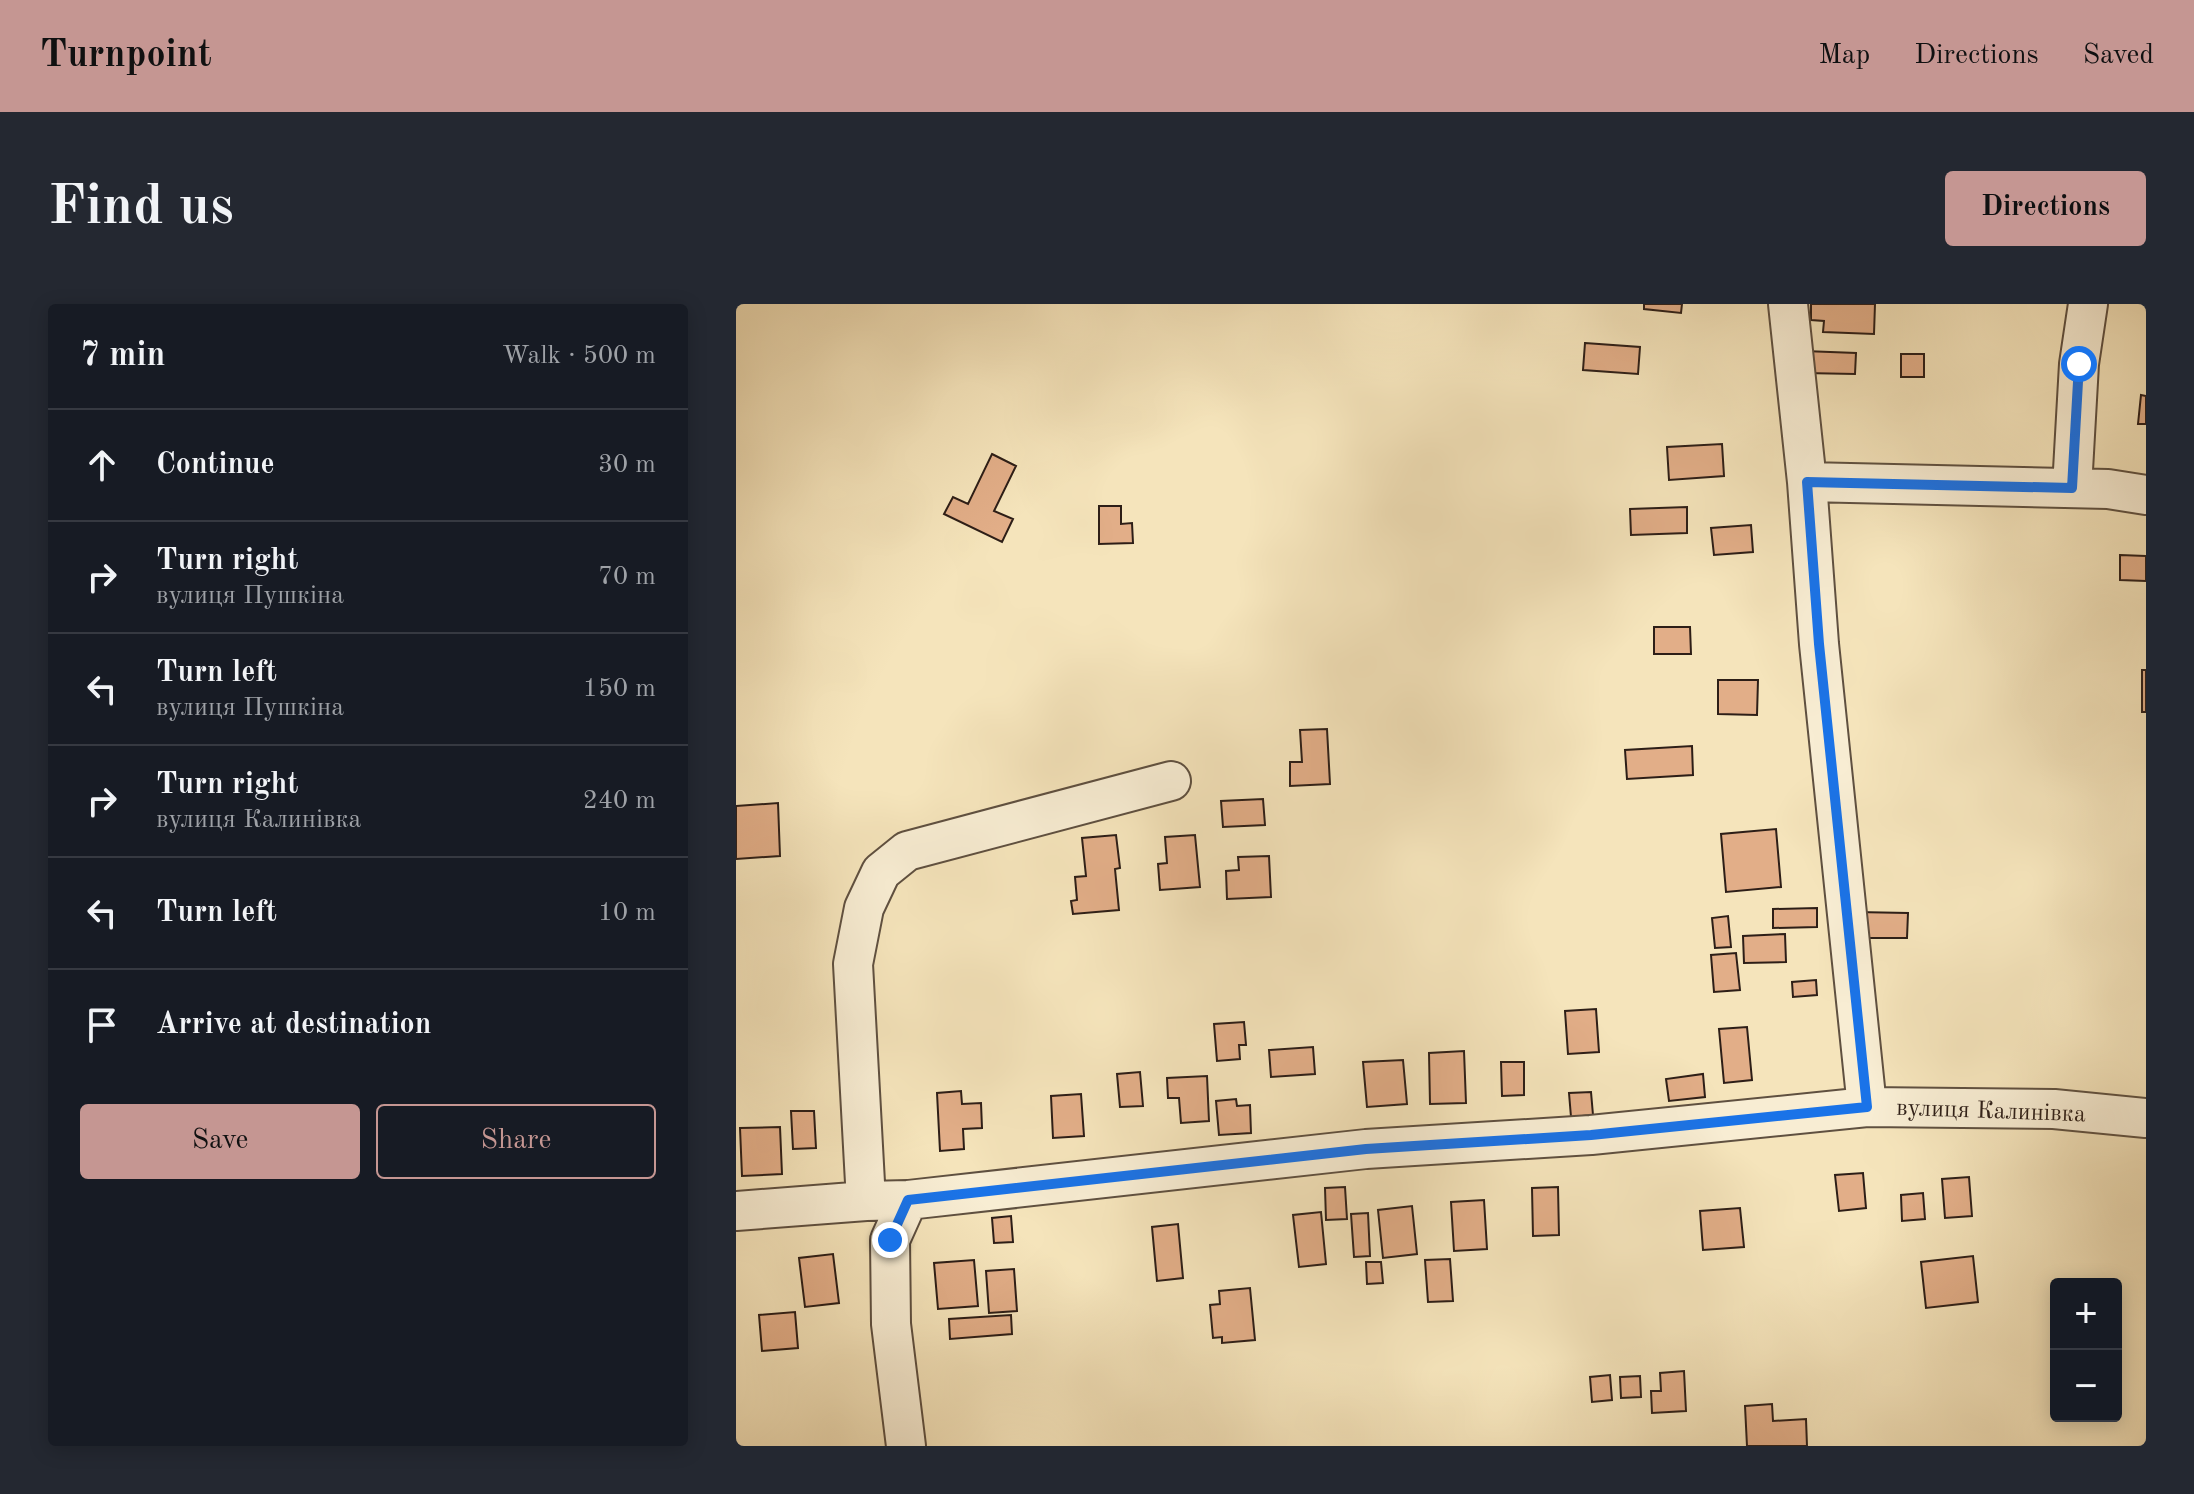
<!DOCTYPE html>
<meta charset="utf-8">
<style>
:root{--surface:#171b24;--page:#242831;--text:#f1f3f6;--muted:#9ea1a6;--line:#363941;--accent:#c59692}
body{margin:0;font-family:"Old Standard TT",serif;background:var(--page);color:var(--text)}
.controls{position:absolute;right:24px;bottom:24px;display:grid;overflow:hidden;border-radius:8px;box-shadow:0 4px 20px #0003}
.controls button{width:72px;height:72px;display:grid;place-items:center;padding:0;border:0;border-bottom:2px solid var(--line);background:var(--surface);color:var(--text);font:40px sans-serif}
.stop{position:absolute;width:24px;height:24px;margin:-18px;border:6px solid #1a73e8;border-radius:50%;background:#fff}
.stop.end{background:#1a73e8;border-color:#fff;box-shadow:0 2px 8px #0008}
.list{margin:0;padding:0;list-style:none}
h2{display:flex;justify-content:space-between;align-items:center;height:104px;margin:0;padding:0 32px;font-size:34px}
h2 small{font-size:26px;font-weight:400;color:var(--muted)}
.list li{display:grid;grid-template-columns:52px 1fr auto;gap:24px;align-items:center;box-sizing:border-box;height:112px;padding:0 32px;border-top:2px solid var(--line)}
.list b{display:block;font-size:30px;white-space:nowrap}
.list p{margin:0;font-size:26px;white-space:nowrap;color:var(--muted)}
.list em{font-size:26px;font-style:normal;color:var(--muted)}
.actions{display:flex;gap:16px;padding:24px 32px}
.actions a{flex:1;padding:18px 0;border:2px solid var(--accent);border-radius:8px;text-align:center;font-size:28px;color:var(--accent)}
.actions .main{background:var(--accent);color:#111}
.icon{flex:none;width:44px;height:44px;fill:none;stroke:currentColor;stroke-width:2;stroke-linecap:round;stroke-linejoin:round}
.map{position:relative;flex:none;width:1410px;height:1142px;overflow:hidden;border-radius:8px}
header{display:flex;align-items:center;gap:48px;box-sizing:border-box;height:112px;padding:0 40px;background:var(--accent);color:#111}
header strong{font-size:38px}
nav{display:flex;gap:44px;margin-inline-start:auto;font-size:28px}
.intro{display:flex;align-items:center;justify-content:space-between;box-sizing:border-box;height:192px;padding:0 48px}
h1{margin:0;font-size:56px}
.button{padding:20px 36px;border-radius:8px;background:var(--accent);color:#111;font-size:28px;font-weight:700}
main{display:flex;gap:48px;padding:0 48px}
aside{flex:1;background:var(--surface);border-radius:8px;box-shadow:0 4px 20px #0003}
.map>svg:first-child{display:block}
.building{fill:#e2ae88;stroke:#2d1e17;stroke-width:2}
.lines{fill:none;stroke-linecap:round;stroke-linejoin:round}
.minor-casing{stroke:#5f5040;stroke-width:42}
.minor{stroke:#f8edd3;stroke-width:38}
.route{stroke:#1a73e8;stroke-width:10}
.labels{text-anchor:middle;stroke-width:8;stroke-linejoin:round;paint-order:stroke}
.street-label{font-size:24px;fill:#2d1e17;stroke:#f8edd3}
</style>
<header>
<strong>Turnpoint</strong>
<nav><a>Map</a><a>Directions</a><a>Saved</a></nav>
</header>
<div class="intro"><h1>Find us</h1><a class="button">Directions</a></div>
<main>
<aside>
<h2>7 min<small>Walk · 500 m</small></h2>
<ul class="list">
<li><svg class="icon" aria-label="ahead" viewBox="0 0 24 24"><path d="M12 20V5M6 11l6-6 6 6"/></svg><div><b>Continue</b></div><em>30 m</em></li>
<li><svg class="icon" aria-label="right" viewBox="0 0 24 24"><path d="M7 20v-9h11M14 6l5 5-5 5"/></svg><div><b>Turn right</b><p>вулиця Пушкіна</p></div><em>70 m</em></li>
<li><svg class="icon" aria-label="left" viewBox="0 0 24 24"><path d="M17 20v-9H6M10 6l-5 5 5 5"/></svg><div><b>Turn left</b><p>вулиця Пушкіна</p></div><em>150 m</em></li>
<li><svg class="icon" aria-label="right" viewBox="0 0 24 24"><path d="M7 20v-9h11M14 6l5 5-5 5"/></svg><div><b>Turn right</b><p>вулиця Калинівка</p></div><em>240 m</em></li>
<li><svg class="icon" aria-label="left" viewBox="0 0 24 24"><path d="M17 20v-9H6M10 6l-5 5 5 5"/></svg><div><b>Turn left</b></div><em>10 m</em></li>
<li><svg class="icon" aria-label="arrive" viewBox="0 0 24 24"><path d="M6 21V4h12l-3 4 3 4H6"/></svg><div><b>Arrive at destination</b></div></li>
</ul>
<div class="actions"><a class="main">Save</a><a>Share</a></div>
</aside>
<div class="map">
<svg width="1410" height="1142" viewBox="0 0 1410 1142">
<rect width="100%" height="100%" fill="#f5e4bb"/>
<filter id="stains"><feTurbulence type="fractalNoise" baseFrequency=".0025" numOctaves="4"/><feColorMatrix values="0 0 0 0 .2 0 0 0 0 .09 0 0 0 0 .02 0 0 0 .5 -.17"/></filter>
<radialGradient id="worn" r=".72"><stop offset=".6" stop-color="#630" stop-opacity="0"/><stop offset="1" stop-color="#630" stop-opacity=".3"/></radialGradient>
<path class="building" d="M908 0H946L945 9 908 5Z
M1075 0H1139L1138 30 1087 28 1088 17 1075 16Z
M849 39 904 43 902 70 847 66Z
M1068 47 1120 49 1119 70 1068 69Z
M1165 50H1188V73H1165Z
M1405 91 1410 92V120H1402Z
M986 140 988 172 933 176 931 143Z
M256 150 280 162 258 207 277 215 266 238 208 210 217 193 232 200Z
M363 202H385V220L396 219 397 239 363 240Z
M951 203V229L895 231 894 205Z
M1015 221 1017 248 978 251 975 224Z
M1384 251 1410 252V277L1384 276Z
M918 323H954L955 350H918Z
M1406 366H1410V408H1406Z
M982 376H1022L1021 411 982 410Z
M591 425 594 480 554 482V458H566L564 426Z
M956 442 957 471 891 475 889 446Z
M527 495 529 521 487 523 485 497Z
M42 499 44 552 0 555V502Z
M1040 525 1045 583 990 588 985 530Z
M380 531 384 564 379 565 383 606 337 610 335 597 341 596 339 573 350 572 346 534Z
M459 531 464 583 424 586 422 560 431 559 429 533Z
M533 552 535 593 491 595 490 567 503 566 502 553Z
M1081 604V623L1037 624V605Z
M1120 608 1172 609 1171 634H1120Z
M992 612 995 643 979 644 976 614Z
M1049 630 1050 658 1008 659 1007 632Z
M1000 649 1004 686 978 688 975 651Z
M1080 676 1081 691 1057 693 1056 678Z
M860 705 863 748 832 750 829 707Z
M508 718 510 741H503L504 755 481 757 478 720Z
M1011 723 1016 776 988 779 983 725Z
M577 743 579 770 535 773 533 746Z
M728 747 730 799 694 800 693 749Z
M667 756 671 800 631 803 627 758Z
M765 758H788V791L766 792Z
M404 768 407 802 384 803 381 770Z
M967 770 969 793 933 797 930 775Z
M471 772 473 817 445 819 443 794H432L431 774Z
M225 787 226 800 245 799 246 824 227 825 228 845 204 847 201 789Z
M855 788 857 811 835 813 833 789Z
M345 790 348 832 317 834 315 792Z
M500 795 501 802 514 801 515 829 483 831 480 797Z
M55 807H78L80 844 57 845Z
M44 823 46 870 6 872 4 824Z
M1127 869 1130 904 1103 907 1099 871Z
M1233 873 1236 912 1209 914 1206 875Z
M609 883 611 915 590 916 589 884Z
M822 883 823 931 797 932 796 884Z
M1187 889 1189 915 1166 917 1165 891Z
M748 896 751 945 718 947 715 898Z
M676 902 681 950 647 954 642 906Z
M1004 904 1008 943 967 946 964 907Z
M585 908 590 960 563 963 557 911Z
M632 909 634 952 618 953 615 910Z
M275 912 277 938 258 939 256 914Z
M442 920 447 974 421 977 416 923Z
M97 950 103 999 69 1003 63 954Z
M1237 952 1242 998 1190 1004 1185 958Z
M714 955 717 997 692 998 689 956Z
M238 956 242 1002 202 1005 198 959Z
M630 958H645L647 979 631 980Z
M278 965 281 1007 253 1009 250 967Z
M514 984 519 1036 486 1039V1033L477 1034 474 1001 484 1000 483 987Z
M59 1008 62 1044 26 1047 23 1011Z
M275 1011 276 1030 214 1035 213 1015Z
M948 1067 950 1107 916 1109 915 1087H925L924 1069Z
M874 1071 876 1096 856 1098 854 1073Z
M904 1072 905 1093 885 1094 884 1073Z
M1036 1100 1037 1117 1070 1115 1071 1142H1011L1009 1102Z"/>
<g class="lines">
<g class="minor-casing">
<path id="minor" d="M1052 0 1071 178 1083 340 1131 803
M1071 178 1372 185 1410 191
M1336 184 1343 60 1352 0
M130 897 117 660 128 604 145 568 171 547 435 477
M0 907 130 897 172 896 630 845 855 831 1131 803 1318 805 1410 814
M170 1142 155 1020 154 936 172 896"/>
</g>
<use href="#minor" class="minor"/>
</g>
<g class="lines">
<path class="route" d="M154 936 172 896 630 845 855 831 1131 803 1083 340 1071 178 1336 184 1343 60"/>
</g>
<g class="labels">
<g class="street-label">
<text transform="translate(1255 806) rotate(2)" y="8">вулиця Калинівка</text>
</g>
</g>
<rect width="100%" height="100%" filter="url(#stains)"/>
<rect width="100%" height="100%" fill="url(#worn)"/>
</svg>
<div class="controls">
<button>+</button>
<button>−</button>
</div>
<div class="stop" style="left:1343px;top:60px"></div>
<div class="stop end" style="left:154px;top:936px"></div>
</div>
</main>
